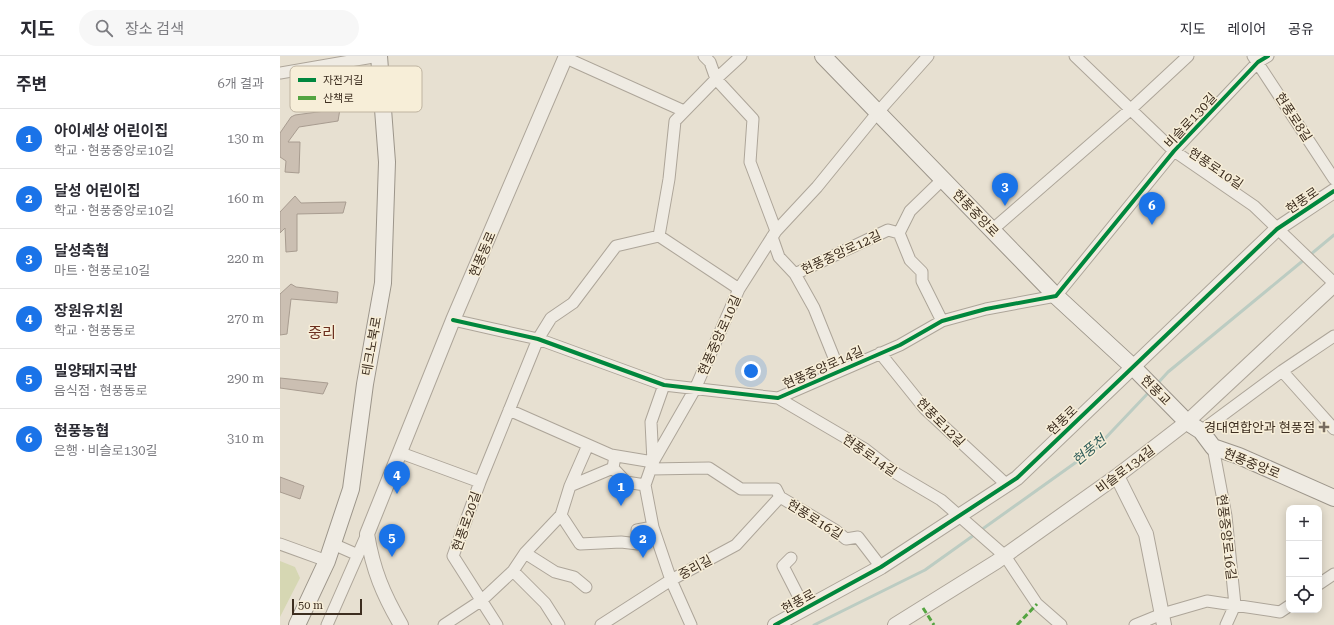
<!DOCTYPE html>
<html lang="ko">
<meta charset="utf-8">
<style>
:root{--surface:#fff;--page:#f7f7f7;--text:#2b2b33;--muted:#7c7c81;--line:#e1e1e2;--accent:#1a73e8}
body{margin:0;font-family:"Roboto Serif","Noto Sans KR",serif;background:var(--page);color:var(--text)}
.controls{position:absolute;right:12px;bottom:12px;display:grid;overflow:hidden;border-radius:8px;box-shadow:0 2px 10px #0003}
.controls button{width:36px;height:36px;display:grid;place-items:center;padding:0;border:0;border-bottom:1px solid var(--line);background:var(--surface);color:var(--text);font:20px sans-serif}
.scale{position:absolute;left:12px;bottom:10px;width:70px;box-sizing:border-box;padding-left:4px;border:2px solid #3d2e20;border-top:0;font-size:11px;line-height:14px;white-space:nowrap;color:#3d2e20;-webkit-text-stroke:3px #f7eed8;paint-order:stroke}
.you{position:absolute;left:471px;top:315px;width:14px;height:14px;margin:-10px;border:3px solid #fff;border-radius:50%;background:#1a73e8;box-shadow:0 0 0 6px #1a73e833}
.badge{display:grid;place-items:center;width:26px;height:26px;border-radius:50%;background:var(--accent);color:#fff;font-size:13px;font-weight:700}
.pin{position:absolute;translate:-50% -33px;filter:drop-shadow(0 1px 2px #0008)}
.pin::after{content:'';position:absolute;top:21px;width:14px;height:12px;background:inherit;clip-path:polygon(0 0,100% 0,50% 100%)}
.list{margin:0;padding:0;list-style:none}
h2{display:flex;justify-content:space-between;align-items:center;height:52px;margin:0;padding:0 16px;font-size:17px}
h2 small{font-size:13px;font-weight:400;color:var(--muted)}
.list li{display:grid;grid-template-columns:26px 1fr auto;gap:12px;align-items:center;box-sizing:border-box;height:60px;padding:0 16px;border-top:1px solid var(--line)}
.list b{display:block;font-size:15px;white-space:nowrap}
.list p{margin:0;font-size:13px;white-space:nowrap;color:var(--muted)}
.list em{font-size:13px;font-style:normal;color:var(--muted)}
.icon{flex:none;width:22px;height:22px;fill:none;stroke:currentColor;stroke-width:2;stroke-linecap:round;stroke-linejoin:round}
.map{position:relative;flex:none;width:1054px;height:569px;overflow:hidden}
header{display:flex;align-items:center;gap:24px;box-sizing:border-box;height:56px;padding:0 20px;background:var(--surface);border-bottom:1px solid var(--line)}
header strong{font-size:19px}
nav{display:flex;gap:22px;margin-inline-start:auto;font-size:14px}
.search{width:280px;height:36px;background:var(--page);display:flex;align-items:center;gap:10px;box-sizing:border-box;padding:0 14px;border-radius:22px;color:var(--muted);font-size:15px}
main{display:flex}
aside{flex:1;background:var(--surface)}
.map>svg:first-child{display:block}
.park{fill:#d6d7b3}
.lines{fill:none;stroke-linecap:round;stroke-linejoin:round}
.stream{stroke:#bcccc2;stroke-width:3}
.building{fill:#cbbfb2;stroke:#a89c90}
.minor-casing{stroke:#ada599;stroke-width:13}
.tertiary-casing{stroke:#ada599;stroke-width:16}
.secondary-casing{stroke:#9c958a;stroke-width:18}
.minor{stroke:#efebe3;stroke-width:11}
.tertiary{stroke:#efebe3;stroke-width:14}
.secondary{stroke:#efebe3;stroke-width:16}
.quiet{stroke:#54a441;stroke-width:3;stroke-dasharray:6 3;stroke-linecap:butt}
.cycleway-casing{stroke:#f7eed8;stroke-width:6}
.cycleway{stroke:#00873e;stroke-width:4}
.poi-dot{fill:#786c5e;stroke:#f7eed8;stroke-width:1.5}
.labels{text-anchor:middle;stroke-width:3;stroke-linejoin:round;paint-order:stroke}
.street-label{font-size:13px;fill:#3d2e20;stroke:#f7eed8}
.poi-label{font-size:13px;fill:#3d2e20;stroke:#f7eed8;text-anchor:end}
.water-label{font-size:14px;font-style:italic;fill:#2f5d5a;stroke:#f7eed8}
.quarter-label{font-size:15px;fill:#6b2e1e;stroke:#f7eed8}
.key{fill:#f7eed8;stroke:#bfb4a1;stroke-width:1}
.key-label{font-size:11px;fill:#3d2e20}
</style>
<header>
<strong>지도</strong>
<div class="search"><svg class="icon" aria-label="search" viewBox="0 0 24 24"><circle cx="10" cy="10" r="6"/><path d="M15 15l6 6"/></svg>장소 검색</div>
<nav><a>지도</a><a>레이어</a><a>공유</a></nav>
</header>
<main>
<aside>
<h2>주변<small>6개 결과</small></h2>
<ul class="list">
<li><span class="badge">1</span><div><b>아이세상 어린이집</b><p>학교 · 현풍중앙로10길</p></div><em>130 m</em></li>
<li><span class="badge">2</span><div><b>달성 어린이집</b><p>학교 · 현풍중앙로10길</p></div><em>160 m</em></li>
<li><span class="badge">3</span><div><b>달성축협</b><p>마트 · 현풍로10길</p></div><em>220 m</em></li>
<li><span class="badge">4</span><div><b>장원유치원</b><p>학교 · 현풍동로</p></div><em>270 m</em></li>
<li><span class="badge">5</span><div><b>밀양돼지국밥</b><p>음식점 · 현풍동로</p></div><em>290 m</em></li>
<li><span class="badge">6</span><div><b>현풍농협</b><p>은행 · 비슬로130길</p></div><em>310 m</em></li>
</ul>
</aside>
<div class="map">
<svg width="1054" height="569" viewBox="0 0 1054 569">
<rect width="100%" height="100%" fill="#e7e0d1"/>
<path class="park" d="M0 505 15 511 20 522 0 561Z"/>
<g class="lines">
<path class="stream" d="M1030 199 1054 179
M877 328 888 316 1025 203
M534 569 645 514 816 392 870 335"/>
</g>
<path class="building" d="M60 53 58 65 19 71 8 86H20L19 117 5 116 6 105 0 101V77L11 61 15 59Z
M15 140 21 147 66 146 63 157 17 158V195L6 196 5 172 0 177V156Z
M11 228 16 231 58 236 57 247 11 243 7 278 0 279V238Z
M0 322 48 327 43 338 0 332Z
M0 421 24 430 20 443 0 436Z"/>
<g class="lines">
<g class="minor-casing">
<path id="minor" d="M424 0 430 6 436 23 473 63 470 106 496 175
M795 0 894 95 974 150 1054 227
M973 0 1054 123
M286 2 404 55
M0 17 99 0
M712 174 851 53 908 0
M619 177 630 204 642 216V225L662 265
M379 180 389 123 395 65 436 23 461 0
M492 181 499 201 515 218
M173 264 258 283 384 329 498 342 620 289 662 265 706 253 776 240 894 95 978 6 988 0
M600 297 645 353 727 429
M559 314 534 252 515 218 608 174 619 177 630 155 663 123
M1002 315 1054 373
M498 342 585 393 617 418 661 444 725 500 757 548 781 569
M229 354 331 399 373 406 371 366 384 329
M921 375 1002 315 1054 280
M933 391 946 460 955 549 946 569
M121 397 200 426
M335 400 333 412 346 426 365 429
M371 413 429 412 461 433H496L500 441 555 474 566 483 578 481 601 511
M290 430 333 412
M281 459 300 488 341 486 358 488 357 474 373 471
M0 488 47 505
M53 488 78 499
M245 497 275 516 294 521 306 531
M511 502 503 510 525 553
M233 515 265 547 279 569
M1039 528 1054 518
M47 569 87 478
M164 569 202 544 233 515 245 497 281 459 290 430 308 389
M217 569 173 500 200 426 258 283 271 262 293 247 336 190 379 180 459 233
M321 569 391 524 456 489 500 441
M411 569 391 524 373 471 365 429 373 406 415 333 459 233 496 175 537 131 598 56 648 0
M855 569 882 558 927 545 1000 556 1009 550"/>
</g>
<g class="tertiary-casing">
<path id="tertiary" d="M837 420 866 478 884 569
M121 569C103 538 93 514 87 478L173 264 286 0
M495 569 601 511 737 422 997 173 1054 135
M615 569 716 506 837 420 907 366 1054 229"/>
</g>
<g class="secondary-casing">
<path id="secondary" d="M543 0 776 240 853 311 907 366 921 375 933 391 959 400 1054 442
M17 569 47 505 71 433 85 328 103 227 107 106 99 0"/>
</g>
<use href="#minor" class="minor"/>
<use href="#tertiary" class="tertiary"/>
<use href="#secondary" class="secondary"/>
<path class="quiet" d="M643 552 654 569
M737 569 757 548"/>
<g class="cycleway-casing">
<path id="cycleway" d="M173 264 258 283 384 329 498 342 620 289 662 265 706 253 776 240 894 95 978 6 988 0
M495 569 601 511 737 422 997 173 1054 135"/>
</g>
<use href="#cycleway" class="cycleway"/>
</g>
<path class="poi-dot" d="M1042 365h4v4h4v4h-4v4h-4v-4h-4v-4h4z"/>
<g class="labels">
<g class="street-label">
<text transform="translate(1014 61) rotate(57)" y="5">현풍로8길</text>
<text transform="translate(910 64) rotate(-47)" y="5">비슬로130길</text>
<text transform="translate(936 112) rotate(34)" y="5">현풍로10길</text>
<text transform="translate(1022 144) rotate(-34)" y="5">현풍로</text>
<text transform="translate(696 157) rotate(46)" y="5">현풍중앙로</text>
<text transform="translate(561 196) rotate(-25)" y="5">현풍중앙로12길</text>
<text transform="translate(202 198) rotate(-67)" y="5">현풍동로</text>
<text transform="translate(439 279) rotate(-66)" y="5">현풍중앙로10길</text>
<text transform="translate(91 290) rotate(-80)" y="5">테크노북로</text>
<text transform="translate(543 311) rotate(-24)" y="5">현풍중앙로14길</text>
<text transform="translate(876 334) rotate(45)" y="5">현풍교</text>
<text transform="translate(782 364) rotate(-44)" y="5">현풍로</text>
<text transform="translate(661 366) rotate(45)" y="5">현풍로12길</text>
<text transform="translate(590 399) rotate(35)" y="5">현풍로14길</text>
<text transform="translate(972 407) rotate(22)" y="5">현풍중앙로</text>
<text transform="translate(845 413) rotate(-37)" y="5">비슬로134길</text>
<text transform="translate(535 463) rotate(32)" y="5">현풍로16길</text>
<text transform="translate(186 465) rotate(-71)" y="5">현풍로20길</text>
<text transform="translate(947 481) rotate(83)" y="5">현풍중앙로16길</text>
<text transform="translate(415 511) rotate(-28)" y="5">중리길</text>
<text transform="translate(518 545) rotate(-29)" y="5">현풍로</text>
</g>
<g class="poi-label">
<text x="1035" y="376">경대연합안과 현풍점</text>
</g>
<g class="water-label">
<text transform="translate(809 394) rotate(-40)" y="5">현풍천</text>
</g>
<g class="quarter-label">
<text x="42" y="282">중리</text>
</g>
</g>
<rect x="10" y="10" width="132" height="46" rx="6" class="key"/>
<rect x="18" y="22" width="18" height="4" fill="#00873e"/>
<rect x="18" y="40" width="18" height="4" fill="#54a441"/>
<g class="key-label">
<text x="43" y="28">자전거길</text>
<text x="43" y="46">산책로</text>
</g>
</svg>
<div class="controls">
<button>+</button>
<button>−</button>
<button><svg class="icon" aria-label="locate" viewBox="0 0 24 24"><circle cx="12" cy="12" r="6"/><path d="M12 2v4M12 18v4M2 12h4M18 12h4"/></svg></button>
</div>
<div class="scale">50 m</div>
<div class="you"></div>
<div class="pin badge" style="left:341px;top:450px">1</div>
<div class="pin badge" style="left:363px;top:502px">2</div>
<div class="pin badge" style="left:725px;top:150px">3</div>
<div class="pin badge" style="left:117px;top:438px">4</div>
<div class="pin badge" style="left:112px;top:501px">5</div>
<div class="pin badge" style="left:872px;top:169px">6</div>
</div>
</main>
